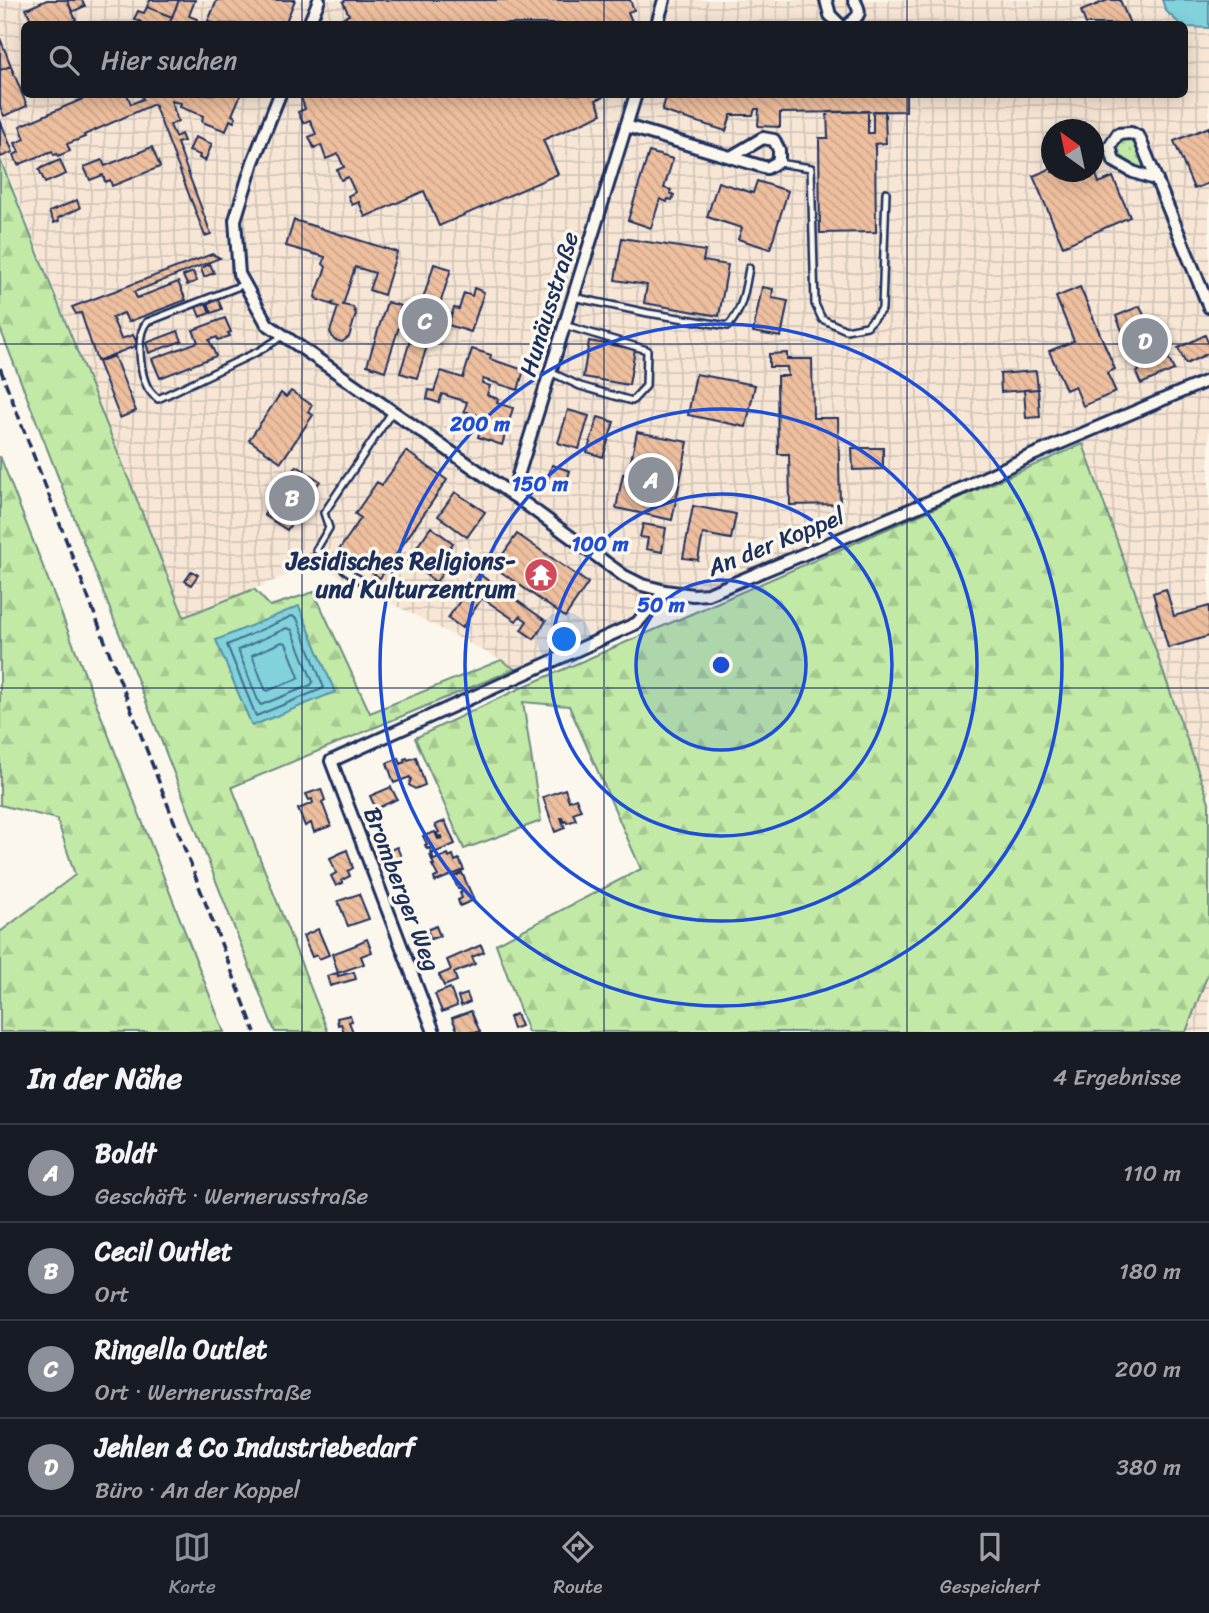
<!DOCTYPE html>
<html lang="de">
<meta charset="utf-8">
<style>
:root{--surface:#171b24;--page:#242831;--text:#f1f3f6;--muted:#9ea1a6;--line:#363941;--accent:#8c9099}
body{margin:0;font-family:Sriracha,sans-serif;background:var(--page);color:var(--text)}
.compass{position:absolute;left:1041px;top:119px;width:63px;height:63px;border-radius:50%;background:var(--surface);box-shadow:0 4px 18px #0003;rotate:327deg}
.you{position:absolute;left:565px;top:640px;width:24px;height:24px;margin:-18px;border:5px solid #fff;border-radius:50%;background:#1a73e8;box-shadow:0 0 0 10px #1a73e833}
.badge{display:grid;place-items:center;width:46px;height:46px;border-radius:50%;background:var(--accent);color:#fff;font-size:23px;font-weight:700}
.pin{position:absolute;translate:-50% -50%;border:4px solid #fff;box-shadow:0 2px 7px #0006}
.list{margin:0;padding:0;list-style:none}
h2{display:flex;justify-content:space-between;align-items:center;height:91px;margin:0;padding:0 28px;font-size:30px}
h2 small{font-size:23px;font-weight:400;color:var(--muted)}
.list li{display:grid;grid-template-columns:46px 1fr auto;gap:21px;align-items:center;box-sizing:border-box;height:98px;padding:0 28px;border-top:2px solid var(--line)}
.list b{display:block;font-size:26px;white-space:nowrap}
.list p{margin:0;font-size:23px;white-space:nowrap;color:var(--muted)}
.list em{font-size:23px;font-style:normal;color:var(--muted)}
.icon{flex:none;width:38px;height:38px;fill:none;stroke:currentColor;stroke-width:2;stroke-linecap:round;stroke-linejoin:round}
.map{position:relative;flex:none;width:1209px;height:1032px;overflow:hidden}
.search{position:absolute;background:var(--surface);box-shadow:0 4px 18px #0003;left:21px;right:21px;top:21px;height:77px;display:flex;align-items:center;gap:18px;box-sizing:border-box;padding:0 24px;border-radius:10px;color:var(--muted);font-size:26px}
.sheet{height:483px;background:var(--surface)}
nav{display:flex;justify-content:space-around;align-items:center;box-sizing:border-box;height:98px;border-top:2px solid var(--line);background:var(--surface);font-size:19px;color:var(--muted)}
nav a{display:grid;justify-items:center;gap:4px}
nav .on{color:var(--accent)}
.map>svg:first-child{display:block}
.industrial{fill:url(#industrial-grid);fill-rule:evenodd}
.grass{fill:url(#grass-dots);stroke:#6e8c82;stroke-width:2}
.forest{fill:url(#forest-firs);stroke:#6e8c82;stroke-width:2}
.water{fill:#82d2db;stroke:#5991a9;stroke-width:2}
.lines{fill:none;stroke-linecap:round;stroke-linejoin:round}
.shore{stroke:#447090;stroke-width:2}
.building{fill:url(#building-back-hatch);stroke:#1b2f5e;stroke-width:2}
.service-casing{stroke:#1b2f5e;stroke-width:10}
.minor-casing{stroke:#1b2f5e;stroke-width:16}
.service{stroke:#fbf7ec;stroke-width:5}
.minor{stroke:#fbf7ec;stroke-width:10}
.rail{stroke:#1b2f5e;stroke-width:3.5;stroke-dasharray:10 5;stroke-linecap:butt}
.grid{fill:none;stroke:#1b2f5e;stroke-width:2;stroke-opacity:0.55}
.ring{fill:none;stroke:#1d4ed8;stroke-width:3.5}
.labels{text-anchor:middle;stroke-width:7;stroke-linejoin:round;paint-order:stroke}
.street-label{font-size:24px;fill:#1b2f5e;stroke:#fbf7ec}
.poi-label{font-size:24px;font-weight:bold;fill:#1b2f5e;stroke:#fbf7ec;text-anchor:end}
.centre{fill:#1d4ed8;stroke:#fbf7ec;stroke-width:3.5}
.ring-label{font-size:21px;text-anchor:middle;font-weight:bold;fill:#1d4ed8;stroke:#fbf7ec;stroke-width:7;stroke-linejoin:round;paint-order:stroke}
</style>
<div class="map">
<svg width="1209" height="1032" viewBox="0 0 1209 1032">
<defs>
<pattern id="industrial-grid" width="8" height="8" patternUnits="userSpaceOnUse" patternTransform="scale(1.75)"><rect width="8" height="8" fill="#f7e6d5"/><path d="M0 4h8M4 0v8" fill="none" stroke="#d3c6b9"/></pattern>
<pattern id="grass-dots" width="8" height="8" patternUnits="userSpaceOnUse" patternTransform="scale(1.75)"><rect width="8" height="8" fill="#c2eaa6"/><path d="M2 2h.1M6 6h.1" fill="none" stroke="#a6c991" stroke-width="1.8" stroke-linecap="round"/></pattern>
<pattern id="forest-firs" width="22" height="20" patternUnits="userSpaceOnUse" patternTransform="scale(1.75)"><rect width="22" height="20" fill="#c2eaa6"/><path d="M5 1l3.5 6h-7zM16 11l3.5 6h-7z" fill="#a6c991"/></pattern>
<pattern id="building-back-hatch" width="6" height="6" patternUnits="userSpaceOnUse" patternTransform="scale(1.75)"><rect width="6" height="6" fill="#eebf9e"/><path d="M-1 5l2 2M0 0l6 6M5-1l2 2" fill="none" stroke="#cca48a"/></pattern>
</defs>
<rect width="100%" height="100%" fill="#fbf7ec"/>
<filter id="ink" filterUnits="userSpaceOnUse"><feTurbulence type="fractalNoise" baseFrequency=".0143" numOctaves="2"/><feDisplacementMap in="SourceGraphic" scale="14" xChannelSelector="R" yChannelSelector="G"/><feConvolveMatrix kernelMatrix="1 2 1 2 8 2 1 2 1" color-interpolation-filters="sRGB"/></filter>
<g filter="url(#ink)">
<path class="industrial" d="M0 0H1209V802L1083 444 1081 430 515 669 501 660 316 564 184 617 0 153ZM24 24H1184V94H24ZM1052 130H1094V172H1052Z
M1209 971V1032H1186Z"/>
<path class="grass" d="M1124 140H1130L1136 143 1144 167 1141 168C1128 163 1103 156 1124 140Z"/>
<path class="forest" d="M0 159 184 617 254 589 270 606 314 592 370 713 501 660 515 669 232 787 328 1032H275L0 328Z
M1083 444 1209 802V971L1186 1032H528L496 944 641 869 569 706 523 702 541 821 464 849 415 738 525 686Z
M0 456 224 1032H0V932L75 875 57 819 0 805Z"/>
<path class="water" d="M1162 0H1209V28L1185 27 1184 24H1180L1166 11Z
M299 606 335 692 252 726 216 640Z"/>
<g class="lines">
<path class="shore" d="M292 616 297 618 324 688 256 716 227 645Z
M287 628 292 630 313 682 311 685 261 705 259 703 238 650Z
M282 642 286 643 299 677 297 679 267 691 265 689 252 655Z"/>
</g>
<path class="building" d="M47 0H67L76 20 65 24H33L26 9Z
M67 0H82L85 6 72 12Z
M150 0H179L172 17 147 7Z
M179 0H195L189 16 197 19 195 24H169Z
M217 0H295L285 24H216L208 21Z
M346 0H630L634 10 628 12 633 24H345L342 18 349 15 343 2Z
M1108 0H1120L1130 24H1086L1081 11Z
M147 7 172 17 169 24H140L141 22 134 19 138 11 144 13Z
M0 38 11 66 0 70Z
M11 66 27 106 4 116 0 107V70Z
M94 94H127L131 104 143 99 141 94H241L232 115 236 117 234 122 230 120 226 131 202 122 203 116 180 107 181 103 171 101 178 121 170 125 175 137 181 134 184 141 177 143 211 234 205 236 154 104 84 135 85 137 67 144 70 151 58 156 57 154 54 155 52 151 18 165 14 155 19 152 15 143 25 139 20 126Z
M602 94 603 97 596 100 602 114 543 140 558 174 439 226 424 191 365 217 359 202 352 205 348 196 355 192 348 177 341 180 337 170 344 167 338 154 326 159 321 145 314 148 309 137 316 134 310 120 303 123 298 112 305 109 300 94Z
M667 94H906V111L780 113V127L758 126 759 109H755L753 115H731L726 131 662 111Z
M868 111V133H873V111H885L886 143 875 144 876 232 820 233 819 138H828L827 112Z
M0 120 13 152 1 157 0 153Z
M1209 127V183L1194 189 1174 141Z
M195 137 212 144 205 161 199 158 200 155 189 151Z
M152 147 160 167 112 186 110 180 105 182 103 175 90 180 84 167 102 160 105 166Z
M649 152 673 159 664 188 671 190 670 193 674 195 672 200 668 199 667 202 660 199 651 228 628 220Z
M60 160 66 174 45 183 39 169Z
M1052 168V172H1094V169L1099 183 1113 177 1130 217 1063 246 1033 176Z
M757 181 788 191 770 249 738 239 742 228 707 217 718 182 753 193Z
M77 200 80 208 58 218 59 221 54 223 49 212Z
M294 220 397 252 384 295 369 290 375 273 355 267 343 305 353 307 356 314 349 337 342 342 334 340 330 332 338 307 332 305 333 303 330 304 318 300 315 297 326 267 323 264 325 257 286 246Z
M622 238 705 251 703 261 728 265 719 316 644 303 647 285 615 280Z
M212 254 220 258 134 292 137 298 178 282 186 300 128 322 124 313 112 317 121 339 133 335 138 345 97 361 81 313 76 314 72 307Z
M210 264 214 273 204 277 201 268Z
M434 264 451 269 417 378 400 373Z
M193 272 197 281 187 285 183 276Z
M762 287 773 289 772 298 788 301 781 337 753 332Z
M1080 287 1115 369 1107 373 1116 392 1083 406 1075 386 1066 390 1049 351 1074 341 1056 297Z
M474 288 484 292 471 332 448 325 454 308 459 309 464 293 472 296Z
M218 299 222 309 212 313 208 303Z
M387 302 401 306 398 316 402 317 385 371 367 365Z
M206 303 210 313 200 317 196 307Z
M1140 306 1160 353 1165 351 1174 370 1141 384 1136 373 1139 371 1116 316Z
M225 318 231 332 228 333 230 336 218 340 217 337 209 340 216 356 160 378 152 359 198 342 193 330Z
M178 331 182 341 149 353 146 343Z
M1205 335 1209 345V353L1186 364 1178 348Z
M589 341 635 349 629 385 583 377Z
M472 349 491 355 490 359 524 370 518 390 483 379 482 383 490 386 487 395 498 399 497 403 513 408 502 445 478 437 484 417 464 411 467 402 442 394 439 403 427 399 429 390 434 391 441 371 463 378Z
M787 353V359H812L813 418H838L840 504 790 505 789 454H778L777 376H788L787 367H769V354Z
M114 356 136 411 120 418 98 362Z
M1036 371 1038 389 1001 392 1000 374Z
M696 374 755 385 746 427 688 415Z
M1038 389 1040 417 1026 418 1024 390Z
M291 391 312 405 308 412 313 415 281 462 249 440 281 393 286 397Z
M568 410 589 416 579 449 558 443Z
M598 417 614 422 603 457 587 452Z
M637 432 688 442 672 520 616 508 623 474 628 475Z
M852 448H883V469L853 470Z
M406 451 447 480 380 578 339 550 361 518 355 514 377 482 382 485Z
M552 465 570 471 565 487 547 481Z
M297 466 320 481 287 530 264 515Z
M455 492 485 512 467 537 438 516Z
M693 506 736 514 731 539 703 534 698 560 683 558Z
M643 524 666 528 662 552 646 549 648 538 640 537Z
M431 527 453 543 446 553 453 558 436 582 407 561Z
M517 534 588 583 565 617 494 567Z
M192 571 198 575 191 585 185 581Z
M479 574 546 621 534 639 521 630 527 621 520 616 516 621 482 598 462 628 448 618Z
M1166 589 1174 616 1209 606V636L1168 648 1153 593Z
M416 757 425 785 415 789 409 785 411 779 410 777 394 783 387 763 399 758 401 764 405 762 404 759 407 758 408 760Z
M391 787 397 799 376 809 370 796Z
M321 789 325 800 322 802 331 826 314 832 311 823 305 826 298 809 313 803 312 799 309 800 306 794Z
M565 789 569 801 576 798 581 810 573 813 576 820 567 823 566 821 564 822 562 818H561L565 828 555 832 543 797Z
M445 821 455 844 432 854 430 848 427 849 425 845 427 844 423 836 435 832 438 839 442 838 441 836 438 837 437 833 439 832 435 825Z
M397 847 403 862 386 868 380 854Z
M347 850 353 868 348 871 350 876 342 880 343 883 336 886 331 876 336 873 330 858Z
M432 854 434 860 448 854 449 857 453 855 455 861 459 859 464 870 435 882 434 878 438 876 432 865H434L430 855Z
M462 873 474 900 460 906 458 900 462 898 460 893 462 892 460 888 458 889 453 877Z
M359 894 369 919 348 926 338 901Z
M407 894 411 903 401 907 397 898Z
M436 926 440 936 431 939 427 930Z
M318 929 329 955 319 959 317 955 312 957 303 936Z
M367 939 372 952 361 956 364 964 338 973 332 954 356 945V944Z
M481 945 484 952 472 957 475 964 454 973 457 981 444 986 439 975 451 970 447 960Z
M354 972 356 979 330 986 327 976 337 973 338 976Z
M450 988 457 1006 442 1012 435 994Z
M467 994 470 1002 461 1006 458 997Z
M471 1011 480 1032H458L452 1018Z
M516 1014 521 1026 513 1029 509 1017Z
M350 1015 352 1021 349 1022 353 1032H344L341 1024 338 1025 337 1018Z"/>
<g class="lines">
<g class="service-casing">
<path id="service" d="M778 163 811 168 815 304 822 319 846 330 867 326 882 309 886 192
M245 284 147 322C135 335 140 378 150 391 152 394 155 396 158 399L259 351 283 336
M573 297 648 313 728 326C743 310 745 289 749 268
M550 372 580 386 632 401 646 386 647 350 564 325
M366 584 316 550 329 528 324 513 392 412"/>
</g>
<g class="minor-casing">
<path id="minor" d="M826 0 830 15 839 24
M309 24 319 0
M657 24 664 0
M849 24C860 15 862 13 854 0
M280 94 253 162 235 220 239 274 267 324 527 505 624 576 642 585 665 591
M626 126 767 168 779 161V150L774 140 763 138 731 157
M1157 180 1133 172 1114 161 1110 146 1118 134 1131 133 1139 137 1209 307
M512 495 636 94
M434 1032 331 761 637 623 665 591 693 595 708 594 967 486 1028 457 1209 380"/>
</g>
<use href="#service" class="service"/>
<use href="#minor" class="minor"/>
<path class="rail" d="M0 368 255 1032"/>
</g>
</g>
<path class="grid" d="M302 0V24M604 0V24M907 0V24M302 94V1032M604 94V1032M907 94V1032M0 344H1209M0 688H1209"/>
<circle cx="721" cy="665" r="85" fill="#1d4ed8" fill-opacity=".12"/>
<g class="ring">
<circle cx="721" cy="665" r="85"/>
<circle cx="721" cy="665" r="171"/>
<circle cx="721" cy="665" r="256"/>
<circle cx="721" cy="665" r="341"/>
</g>
<defs>
<g id="temple-disc" transform="scale(1.75)"><circle r="9.5" fill="#d1495b" stroke="#fbf7ec"/><path d="M0-6L5-2H3V0L6.5 2.5H4V6H1.5V3h-3V6H-4V2.5H-6.5L-3 0V-2H-5Z" fill="#fff"/></g>
</defs>
<g fill-rule="evenodd">
<use href="#temple-disc" x="541" y="575"/>
</g>
<g class="labels">
<g class="street-label">
<text transform="translate(549 304) rotate(-73)" y="8">Hunäusstraße</text>
<text transform="translate(776 542) rotate(-22)" y="8">An der Koppel</text>
<text transform="translate(402 889) rotate(69)" y="8">Bromberger Weg</text>
</g>
<g class="poi-label">
<text x="516" y="569">Jesidisches Religions-<tspan x="516" dy="28">und Kulturzentrum</tspan></text>
</g>
</g>
<circle cx="721" cy="665" r="10" class="centre"/>
<g class="ring-label">
<text x="480" y="431">200 m</text>
<text x="540" y="491">150 m</text>
<text x="600" y="551">100 m</text>
<text x="661" y="612">50 m</text>
</g>
</svg>
<svg class="compass" viewBox="-18 -18 36 36"><path d="M0-13l5 13h-10z" fill="#e53935"/><path d="M0 13l5-13h-10z" fill="#9ea1a6"/></svg>
<div class="you"></div>
<div class="pin badge" style="left:651px;top:480px">A</div>
<div class="pin badge" style="left:292px;top:498px">B</div>
<div class="pin badge" style="left:425px;top:321px">C</div>
<div class="pin badge" style="left:1145px;top:341px">D</div>
<div class="search"><svg class="icon" aria-label="search" viewBox="0 0 24 24"><circle cx="10" cy="10" r="6"/><path d="M15 15l6 6"/></svg>Hier suchen</div>
</div>
<section class="sheet">
<h2>In der Nähe<small>4 Ergebnisse</small></h2>
<ul class="list">
<li><span class="badge">A</span><div><b>Boldt</b><p>Geschäft · Wernerusstraße</p></div><em>110 m</em></li>
<li><span class="badge">B</span><div><b>Cecil Outlet</b><p>Ort</p></div><em>180 m</em></li>
<li><span class="badge">C</span><div><b>Ringella Outlet</b><p>Ort · Wernerusstraße</p></div><em>200 m</em></li>
<li><span class="badge">D</span><div><b>Jehlen &amp; Co Industriebedarf</b><p>Büro · An der Koppel</p></div><em>380 m</em></li>
</ul>
</section>
<nav>
<a class="on"><svg class="icon" aria-label="map" viewBox="0 0 24 24"><path d="M3 6l6-2 6 2 6-2v14l-6 2-6-2-6 2zM9 4v14M15 6v14"/></svg>Karte</a>
<a><svg class="icon" aria-label="directions" viewBox="0 0 24 24"><path d="M12 3l9 9-9 9-9-9zM9 14v-3h6M13 9l2 2-2 2"/></svg>Route</a>
<a><svg class="icon" aria-label="saved" viewBox="0 0 24 24"><path d="M7 4h10v16l-5-4-5 4z"/></svg>Gespeichert</a>
</nav>
